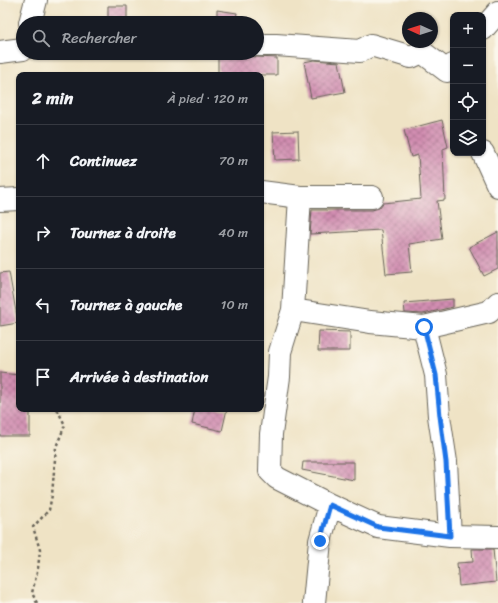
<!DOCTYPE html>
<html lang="fr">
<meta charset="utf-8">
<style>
:root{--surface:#171b24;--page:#242831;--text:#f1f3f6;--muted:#9ea1a6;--line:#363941}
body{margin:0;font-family:Sriracha,sans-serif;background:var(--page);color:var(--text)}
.controls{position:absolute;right:12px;top:12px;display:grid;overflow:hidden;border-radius:8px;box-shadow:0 1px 3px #0004}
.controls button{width:36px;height:36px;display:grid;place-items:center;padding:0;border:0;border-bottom:1px solid var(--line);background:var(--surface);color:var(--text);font:20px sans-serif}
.compass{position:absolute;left:402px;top:12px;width:36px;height:36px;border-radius:50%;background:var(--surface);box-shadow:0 1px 3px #0004;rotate:273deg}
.stop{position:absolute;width:12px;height:12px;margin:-9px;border:3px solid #1a73e8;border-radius:50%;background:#fff}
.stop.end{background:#1a73e8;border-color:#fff;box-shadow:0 1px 4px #0008}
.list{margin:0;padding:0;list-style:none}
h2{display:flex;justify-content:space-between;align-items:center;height:52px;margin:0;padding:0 16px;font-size:17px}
h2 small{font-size:13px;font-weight:400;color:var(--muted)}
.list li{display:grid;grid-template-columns:26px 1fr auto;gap:12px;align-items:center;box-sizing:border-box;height:72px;padding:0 16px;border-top:1px solid var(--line)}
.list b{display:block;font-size:15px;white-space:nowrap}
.list em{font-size:13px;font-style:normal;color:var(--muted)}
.icon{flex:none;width:22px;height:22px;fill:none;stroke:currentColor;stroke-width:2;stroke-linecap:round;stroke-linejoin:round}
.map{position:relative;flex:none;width:498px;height:603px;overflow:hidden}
.search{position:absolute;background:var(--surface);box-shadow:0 1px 3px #0004;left:16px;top:16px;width:248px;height:44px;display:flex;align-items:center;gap:10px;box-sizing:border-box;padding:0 14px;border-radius:22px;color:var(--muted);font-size:15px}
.panel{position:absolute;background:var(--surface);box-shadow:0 1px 3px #0004;left:16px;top:72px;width:248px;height:340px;border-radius:8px}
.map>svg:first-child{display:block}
.building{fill:url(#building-cross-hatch)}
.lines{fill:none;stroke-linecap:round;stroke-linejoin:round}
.street-casing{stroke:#666257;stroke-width:24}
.path{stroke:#666257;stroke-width:2.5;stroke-dasharray:3 3;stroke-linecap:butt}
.street{stroke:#fff;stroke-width:22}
.route{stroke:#1a73e8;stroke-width:5}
</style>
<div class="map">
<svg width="498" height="603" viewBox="0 0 498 603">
<defs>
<pattern id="building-cross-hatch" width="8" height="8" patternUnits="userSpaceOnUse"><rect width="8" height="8" fill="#d18db1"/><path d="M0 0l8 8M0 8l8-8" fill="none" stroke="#a9728f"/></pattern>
</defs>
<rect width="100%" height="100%" fill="#fbf7ec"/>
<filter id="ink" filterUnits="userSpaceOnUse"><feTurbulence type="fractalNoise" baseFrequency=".025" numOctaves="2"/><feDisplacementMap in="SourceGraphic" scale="8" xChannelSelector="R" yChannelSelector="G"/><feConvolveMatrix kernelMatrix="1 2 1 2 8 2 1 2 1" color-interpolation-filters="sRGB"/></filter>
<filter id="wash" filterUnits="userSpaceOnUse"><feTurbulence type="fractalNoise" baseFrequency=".012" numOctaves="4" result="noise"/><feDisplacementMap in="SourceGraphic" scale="16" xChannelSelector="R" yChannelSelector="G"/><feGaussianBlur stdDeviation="0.9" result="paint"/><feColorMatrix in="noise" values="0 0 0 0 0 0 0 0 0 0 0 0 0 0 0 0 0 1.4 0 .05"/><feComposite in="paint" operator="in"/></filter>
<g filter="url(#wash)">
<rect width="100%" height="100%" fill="#efe3c5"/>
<g id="blocks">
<path class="building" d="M108 6H127V23H108Z
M217 10 237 13 235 23H217Z
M218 53H248L251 56 257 57 277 58V75H218Z
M314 60 339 62 345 92 311 98 304 62Z
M442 120 448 147 443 149 445 200 437 201 442 239 409 244 412 272 386 274 381 230 310 234 312 210H372L379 208 383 203 421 199 418 155 411 157 404 130Z
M298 131 299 159 275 160 273 132Z
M498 232V269L484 276 469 247Z
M9 272 18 323 0 326V273Z
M453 299V307L423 314 405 313 404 303Z
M319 331 350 332V351H318Z
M0 373 19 375V409H30V436H0Z
M195 409H227L222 431 192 424Z
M303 462H354V480L302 470Z
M472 549H493L496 582 459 586 457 563 473 562Z"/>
</g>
</g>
<g filter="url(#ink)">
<use href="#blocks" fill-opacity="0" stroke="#666257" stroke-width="1"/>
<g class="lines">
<g class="street-casing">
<path id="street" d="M30 23 36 0
M483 29 498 12
M257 45H276L360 51 371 45 411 57 422 52 447 71 453 65
M0 52 23 49
M483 153 498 186
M261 192 300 197H372
M300 197 293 310 280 352 279 377 271 434 270 471 277 478 330 505 378 527 450 536 498 537
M0 200 19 199
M293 310 370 322 424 327 489 312 498 303
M424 327 436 375 439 416 446 462 450 536
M314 603 320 541 330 505"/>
</g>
<path class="path" d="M37 603 32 593 38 568 40 550 33 527 49 510 52 495 56 447 65 425 57 409"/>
<use href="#street" class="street"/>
</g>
</g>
<g class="lines" filter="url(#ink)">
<path class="route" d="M320 541 330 505 378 527 450 536 446 462 440 416 436 375 424 327"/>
</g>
</svg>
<div class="controls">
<button>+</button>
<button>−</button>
<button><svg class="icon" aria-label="locate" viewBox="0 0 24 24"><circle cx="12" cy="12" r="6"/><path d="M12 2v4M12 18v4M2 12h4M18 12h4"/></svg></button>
<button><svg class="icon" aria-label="layers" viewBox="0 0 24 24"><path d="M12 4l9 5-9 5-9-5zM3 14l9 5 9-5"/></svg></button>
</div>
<svg class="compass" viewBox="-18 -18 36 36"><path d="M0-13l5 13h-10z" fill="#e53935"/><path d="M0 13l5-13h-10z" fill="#9ea1a6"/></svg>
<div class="stop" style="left:424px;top:327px"></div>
<div class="stop end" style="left:320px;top:541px"></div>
<div class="search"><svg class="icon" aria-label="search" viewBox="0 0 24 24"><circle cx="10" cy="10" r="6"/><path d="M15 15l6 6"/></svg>Rechercher</div>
<section class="panel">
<h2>2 min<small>À pied · 120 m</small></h2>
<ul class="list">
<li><svg class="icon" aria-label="ahead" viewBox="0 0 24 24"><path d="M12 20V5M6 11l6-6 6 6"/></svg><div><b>Continuez</b></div><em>70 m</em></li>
<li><svg class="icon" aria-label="right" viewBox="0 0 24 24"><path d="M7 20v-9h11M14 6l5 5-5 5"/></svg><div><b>Tournez à droite</b></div><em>40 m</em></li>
<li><svg class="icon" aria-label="left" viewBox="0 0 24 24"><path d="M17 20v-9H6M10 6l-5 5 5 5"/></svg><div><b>Tournez à gauche</b></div><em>10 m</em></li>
<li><svg class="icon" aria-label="arrive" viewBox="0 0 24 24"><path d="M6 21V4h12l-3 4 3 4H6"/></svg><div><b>Arrivée à destination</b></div></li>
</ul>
</section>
</div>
